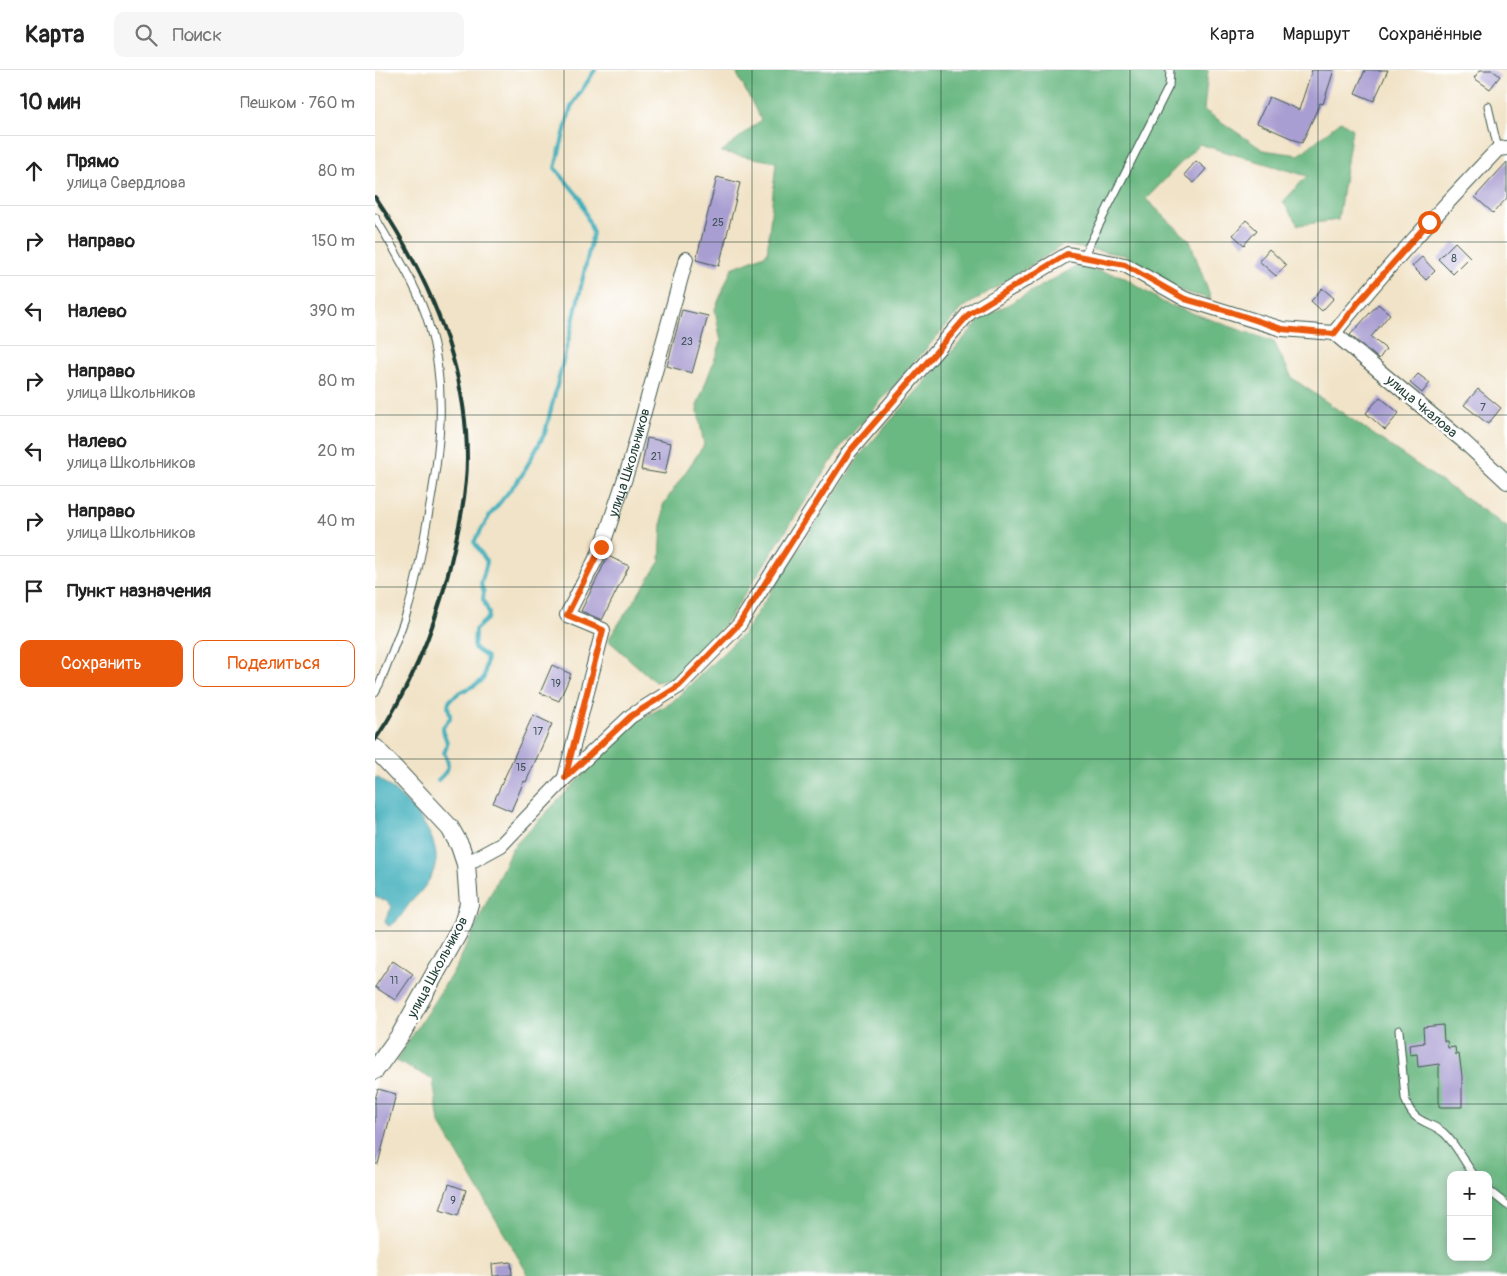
<!DOCTYPE html>
<html lang="ru">
<meta charset="utf-8">
<style>
:root{--surface:#fff;--page:#f6f6f6;--text:#222;--muted:#767676;--line:#e0e0e0;--accent:#ea580c}
body{margin:0;font-family:Pangolin,sans-serif;background:var(--page);color:var(--text)}
.controls{position:absolute;right:15px;bottom:15px;display:grid;overflow:hidden;border-radius:10px;box-shadow:0 2px 12px #0003}
.controls button{width:45px;height:45px;display:grid;place-items:center;padding:0;border:0;border-bottom:1px solid var(--line);background:var(--surface);color:var(--text);font:25px sans-serif}
.stop{position:absolute;width:15px;height:15px;margin:-11px;border:4px solid #ea580c;border-radius:50%;background:#fff}
.stop.end{background:#ea580c;border-color:#fff;box-shadow:0 1px 5px #0008}
.list{margin:0;padding:0;list-style:none}
h2{display:flex;justify-content:space-between;align-items:center;height:65px;margin:0;padding:0 20px;font-size:21px}
h2 small{font-size:16px;font-weight:400;color:var(--muted)}
.list li{display:grid;grid-template-columns:32px 1fr auto;gap:15px;align-items:center;box-sizing:border-box;height:70px;padding:0 20px;border-top:1px solid var(--line)}
.list b{display:block;font-size:19px;white-space:nowrap}
.list p{margin:0;font-size:16px;white-space:nowrap;color:var(--muted)}
.list em{font-size:16px;font-style:normal;color:var(--muted)}
.actions{display:flex;gap:10px;padding:15px 20px}
.actions a{flex:1;padding:11px 0;border:1px solid var(--accent);border-radius:10px;text-align:center;font-size:18px;color:var(--accent)}
.actions .main{background:var(--accent);color:#fff}
.icon{flex:none;width:28px;height:28px;fill:none;stroke:currentColor;stroke-width:2;stroke-linecap:round;stroke-linejoin:round}
.map{position:relative;flex:none;width:1132px;height:1206px;overflow:hidden}
header{display:flex;align-items:center;gap:30px;box-sizing:border-box;height:70px;padding:0 25px;background:var(--surface);border-bottom:1px solid var(--line)}
header strong{font-size:24px}
nav{display:flex;gap:28px;margin-inline-start:auto;font-size:18px}
.search{width:350px;height:45px;background:var(--page);display:flex;align-items:center;gap:12px;box-sizing:border-box;padding:0 18px;border-radius:10px;color:var(--muted);font-size:19px}
main{display:flex}
aside{flex:1;background:var(--surface)}
.map>svg:first-child{display:block}
.forest{fill:#6bb882;stroke:#457a5b;fill-rule:evenodd}
.water{fill:#40afbc;stroke:#307678}
.lines{fill:none;stroke-linecap:round;stroke-linejoin:round}
.stream{stroke:#40afbc;stroke-width:4}
.building{fill:#a99ed1}
.service-casing{stroke:#3e564a;stroke-width:9}
.minor-casing{stroke:#3e564a;stroke-width:16}
.tertiary-casing{stroke:#3e564a;stroke-width:20}
.service{stroke:#fff;stroke-width:7}
.minor{stroke:#fff;stroke-width:14}
.tertiary{stroke:#fff;stroke-width:18}
.rail{stroke:#1f3d34;stroke-width:4}
.route{stroke:#ea580c;stroke-width:6}
.grid{fill:none;stroke:#1f3d34;stroke-width:1;stroke-opacity:0.55}
.labels{text-anchor:middle;stroke-width:5;stroke-linejoin:round;paint-order:stroke}
.number-label{font-size:11px;fill:#42555b}
.street-label{font-size:14px;fill:#1f3d34;stroke:#fff}
</style>
<header>
<strong>Карта</strong>
<div class="search"><svg class="icon" aria-label="search" viewBox="0 0 24 24"><circle cx="10" cy="10" r="6"/><path d="M15 15l6 6"/></svg>Поиск</div>
<nav><a>Карта</a><a>Маршрут</a><a>Сохранённые</a></nav>
</header>
<main>
<aside>
<h2>10 мин<small>Пешком · 760 m</small></h2>
<ul class="list">
<li><svg class="icon" aria-label="ahead" viewBox="0 0 24 24"><path d="M12 20V5M6 11l6-6 6 6"/></svg><div><b>Прямо</b><p>улица Свердлова</p></div><em>80 m</em></li>
<li><svg class="icon" aria-label="right" viewBox="0 0 24 24"><path d="M7 20v-9h11M14 6l5 5-5 5"/></svg><div><b>Направо</b></div><em>150 m</em></li>
<li><svg class="icon" aria-label="left" viewBox="0 0 24 24"><path d="M17 20v-9H6M10 6l-5 5 5 5"/></svg><div><b>Налево</b></div><em>390 m</em></li>
<li><svg class="icon" aria-label="right" viewBox="0 0 24 24"><path d="M7 20v-9h11M14 6l5 5-5 5"/></svg><div><b>Направо</b><p>улица Школьников</p></div><em>80 m</em></li>
<li><svg class="icon" aria-label="left" viewBox="0 0 24 24"><path d="M17 20v-9H6M10 6l-5 5 5 5"/></svg><div><b>Налево</b><p>улица Школьников</p></div><em>20 m</em></li>
<li><svg class="icon" aria-label="right" viewBox="0 0 24 24"><path d="M7 20v-9h11M14 6l5 5-5 5"/></svg><div><b>Направо</b><p>улица Школьников</p></div><em>40 m</em></li>
<li><svg class="icon" aria-label="arrive" viewBox="0 0 24 24"><path d="M6 21V4h12l-3 4 3 4H6"/></svg><div><b>Пункт назначения</b></div></li>
</ul>
<div class="actions"><a class="main">Сохранить</a><a>Поделиться</a></div>
</aside>
<div class="map">
<svg width="1132" height="1206" viewBox="0 0 1132 1206">
<rect width="100%" height="100%" fill="#fff"/>
<filter id="ink" filterUnits="userSpaceOnUse"><feTurbulence type="fractalNoise" baseFrequency=".02" numOctaves="2"/><feDisplacementMap in="SourceGraphic" scale="10" xChannelSelector="R" yChannelSelector="G"/><feConvolveMatrix kernelMatrix="1 2 1 2 8 2 1 2 1" color-interpolation-filters="sRGB"/></filter>
<filter id="wash" filterUnits="userSpaceOnUse"><feTurbulence type="fractalNoise" baseFrequency=".0096" numOctaves="4" result="noise"/><feDisplacementMap in="SourceGraphic" scale="20" xChannelSelector="R" yChannelSelector="G"/><feGaussianBlur stdDeviation="1.12" result="paint"/><feColorMatrix in="noise" values="0 0 0 0 0 0 0 0 0 0 0 0 0 0 0 0 0 1.4 0 .05"/><feComposite in="paint" operator="in"/></filter>
<g filter="url(#wash)">
<rect width="100%" height="100%" fill="#f1e3c7"/>
<path class="forest" d="M360 0H833L829 40 888 80 924 85 966 51 977 59 963 150 923 155 908 132 932 106 824 74 771 129 815 171 836 229 806 221 749 185 688 175 586 239 467 375 353 550 300 609 280 612 233 570 285 491 288 435 329 375 322 336 346 272 340 239 357 198 392 184 401 92 346 82 386 50Z
M702 196 747 206 789 233 899 272 917 308 1132 457V1206H154L64 1052 58 1009 21 991 82 896 137 778 258 653 296 633 369 563 486 384 605 250ZM1076 1105H1113V1187H1076Z"/>
<path class="water" d="M2 707C25 724 59 755 61 785 63 802 48 820 37 831 29 839 25 852 14 856L11 854 10 850 17 837 13 832 0 826V708Z"/>
<g class="lines">
<path class="stream" d="M63 710C74 700 76 696 69 683 76 668 68 670 68 657 70 654 74 651 75 648 76 642 71 638 74 632 80 621 106 616 109 607 110 601 111 593 112 587L99 578 100 560 113 548 114 543 108 529 109 522 106 514 112 492 99 472 115 445 147 405 170 363 198 252 218 163 205 128 180 98 196 37 220 0"/>
</g>
<g id="blocks">
<path class="building" d="M937 0H959L948 34 945 33 927 73 882 53 894 27 924 40Z
M990 0H1013L999 31 980 23Z
M1105 0H1117L1125 6 1115 19 1099 8Z
M821 91 831 99 819 113 809 105Z
M1132 92V128L1118 143 1100 127Z
M342 107 365 113 344 196 321 190Z
M871 150 882 160 869 175 858 165Z
M1080 172 1095 187 1078 204 1063 189Z
M894 179 911 195 901 206 884 191Z
M1047 187 1060 201 1051 210 1037 196Z
M947 218 959 228 947 241 936 231Z
M1003 234 1015 244 996 267 1011 279 1004 289 975 265Z
M307 240 333 246 317 303 292 296Z
M1043 304 1055 313 1047 323 1035 313Z
M1103 319 1126 338 1113 354 1089 335Z
M1005 327 1024 343 1010 360 991 343Z
M272 368 296 373 290 404 266 400Z
M233 486 254 496 227 550 206 541Z
M177 595 196 604 184 631 165 623Z
M158 645 177 654 151 712 149 711 136 741 118 733Z
M18 890 38 904 20 930 0 917Z
M1068 955 1069 971H1072L1073 978 1080 977 1081 985 1084 984 1087 1006V1037H1064V994L1043 997 1042 984 1035 985 1034 975 1049 973 1048 957Z
M3 1019 21 1024 3 1094H0V1029Z
M74 1114 91 1120 83 1146 65 1140Z
M136 1192 137 1205 118 1206 117 1194Z"/>
</g>
</g>
<g filter="url(#ink)">
<use href="#blocks" fill-opacity="0" stroke="#3e564a" stroke-width="1"/>
<g class="lines">
<g class="service-casing">
<path id="service" d="M1113 36 1123 79
M0 147C20 182 43 217 54 255 74 322 64 390 51 457 46 486 41 514 32 542 24 566 14 589 5 613L0 622
M708 187 794 16 795 0
M1024 960 1030 1028C1038 1055 1052 1049 1069 1063 1081 1074 1089 1092 1099 1105
M1113 1120 1132 1135"/>
</g>
<g class="minor-casing">
<g id="minor">
<path d="M959 263C1010 199 1066 139 1123 79L1132 78"/>
<path d="M959 263 1087 370 1132 412"/>
<path id="s1" d="M190 707 228 560 192 545 227 477 255 393 311 189"/>
<path d="M91 794 126 775 190 708 256 646 304 616 364 555 474 382 594 243 693 184 750 195 810 229 907 259 959 263"/>
</g>
</g>
<g class="tertiary-casing">
<path id="tertiary" d="M0 678 75 758 85 776 91 794 94 834 88 854 26 964 0 1000"/>
</g>
<use href="#service" class="service"/>
<use href="#minor" class="minor"/>
<use href="#tertiary" class="tertiary"/>
<path class="rail" d="M0 127C52 204 92 294 92 388 92 427 82 466 73 504 58 563 34 620 0 670"/>
</g>
</g>
<g class="lines" filter="url(#ink)">
<path class="route" d="M226 477 192 545 228 560 190 708 256 646 304 616 364 554 474 382 594 244 692 184 750 195 810 229 856 242 907 259 959 264 983 233 1054 152"/>
</g>
<path class="grid" d="M189 0V1206M377 0V1206M566 0V1206M755 0V1206M943 0V1206M0 172H1132M0 345H1132M0 517H1132M0 689H1132M0 861H1132M0 1034H1132"/>
<g class="labels">
<g class="number-label">
<text x="343" y="156">25</text>
<text x="1079" y="192">8</text>
<text x="312" y="275">23</text>
<text x="1108" y="341">7</text>
<text x="281" y="390">21</text>
<text x="181" y="617">19</text>
<text x="163" y="665">17</text>
<text x="146" y="701">15</text>
<text x="19" y="914">11</text>
<text x="78" y="1134">9</text>
</g>
<g class="street-label">
<text transform="translate(1047 336) rotate(40)" y="5">улица Чкалова</text>
<text dy="5" stroke="none"><textPath href="#s1" startOffset="356">улица Школьников</textPath></text>
<text transform="translate(62 897) rotate(-62)" y="5">улица Школьников</text>
</g>
</g>
</svg>
<div class="controls">
<button>+</button>
<button>−</button>
</div>
<div class="stop" style="left:1054px;top:152px"></div>
<div class="stop end" style="left:226px;top:477px"></div>
</div>
</main>
